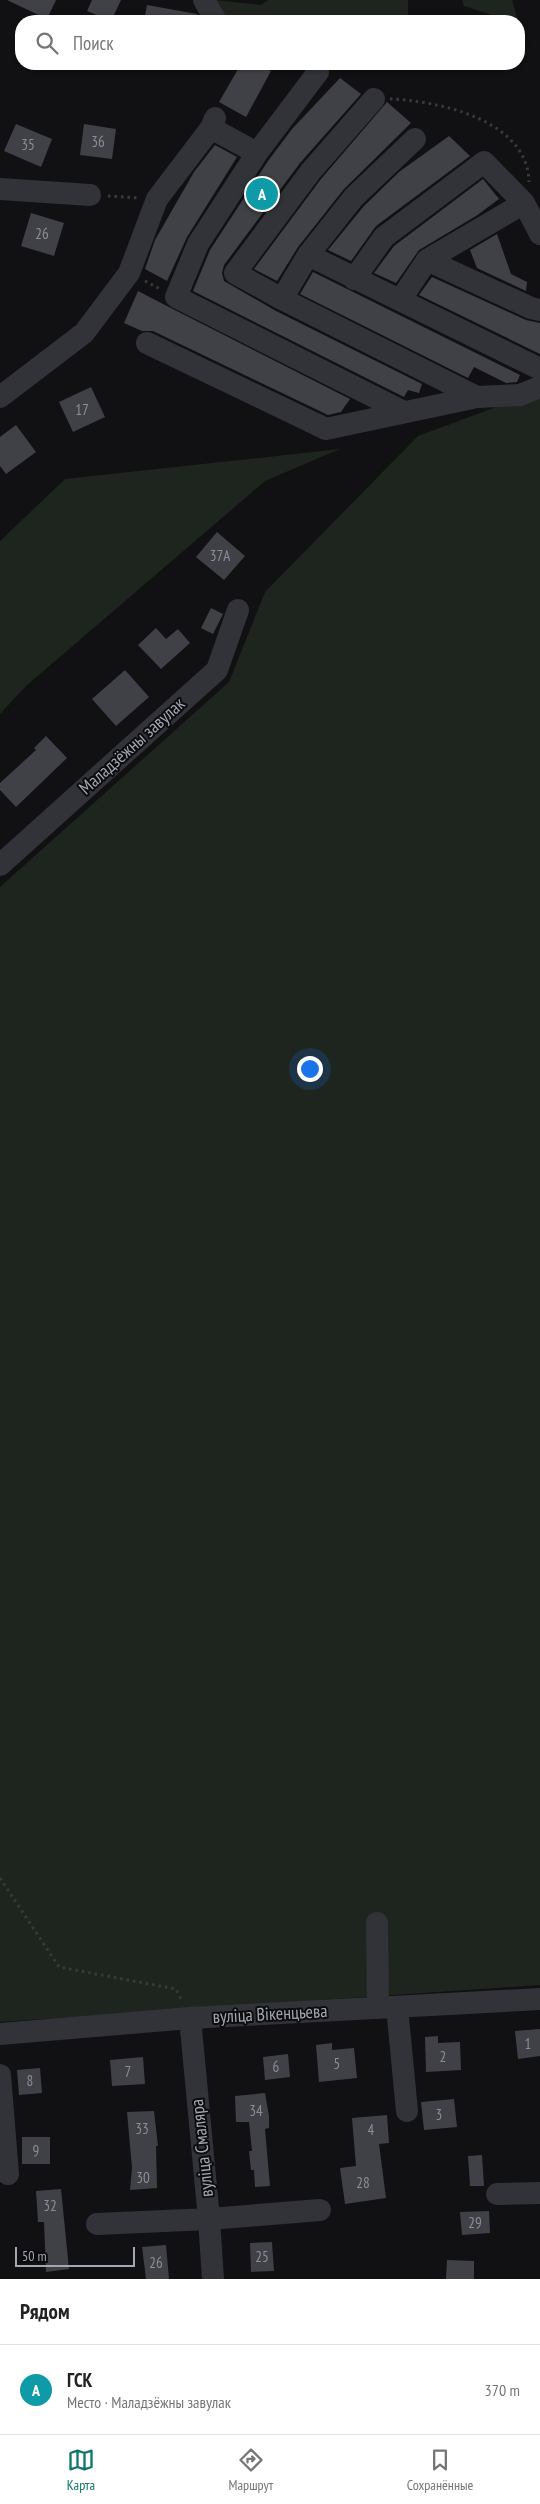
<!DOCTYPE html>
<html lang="ru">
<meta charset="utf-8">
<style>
:root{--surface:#fff;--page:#f2f2f2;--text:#222;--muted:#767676;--line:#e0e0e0;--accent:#0f766e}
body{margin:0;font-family:"PT Sans Narrow",sans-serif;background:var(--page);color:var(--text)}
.scale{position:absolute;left:15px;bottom:12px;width:120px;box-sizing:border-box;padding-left:5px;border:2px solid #a2a8b3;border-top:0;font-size:14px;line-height:18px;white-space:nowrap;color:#a2a8b3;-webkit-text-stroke:4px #0c0c0e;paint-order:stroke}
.you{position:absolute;left:309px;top:1068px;width:18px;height:18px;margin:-12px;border:4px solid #fff;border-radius:50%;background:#1a73e8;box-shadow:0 0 0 8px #1a73e833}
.badge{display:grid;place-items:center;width:32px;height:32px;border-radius:50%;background:var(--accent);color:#fff;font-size:16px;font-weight:700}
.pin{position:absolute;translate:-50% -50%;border:2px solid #fff;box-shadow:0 1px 5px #0006}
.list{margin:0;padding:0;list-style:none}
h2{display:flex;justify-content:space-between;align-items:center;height:65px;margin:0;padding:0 20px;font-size:21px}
h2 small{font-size:16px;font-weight:400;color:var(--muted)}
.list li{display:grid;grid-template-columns:32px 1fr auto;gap:15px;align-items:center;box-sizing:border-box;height:90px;padding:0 20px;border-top:1px solid var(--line)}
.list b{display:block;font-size:19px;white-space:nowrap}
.list p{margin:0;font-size:16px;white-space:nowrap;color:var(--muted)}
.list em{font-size:16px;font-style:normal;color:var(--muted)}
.icon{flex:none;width:28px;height:28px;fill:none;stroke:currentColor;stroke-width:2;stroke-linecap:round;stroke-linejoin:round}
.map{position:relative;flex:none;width:540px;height:2279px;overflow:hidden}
.search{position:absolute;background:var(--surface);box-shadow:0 1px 4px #0004;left:15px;right:15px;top:15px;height:55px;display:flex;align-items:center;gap:12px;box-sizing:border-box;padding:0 18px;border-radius:20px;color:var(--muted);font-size:19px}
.sheet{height:155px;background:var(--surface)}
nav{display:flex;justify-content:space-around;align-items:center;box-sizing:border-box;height:70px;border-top:1px solid var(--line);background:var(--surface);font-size:14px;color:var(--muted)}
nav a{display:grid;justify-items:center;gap:2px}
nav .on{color:var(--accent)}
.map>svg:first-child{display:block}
.green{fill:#1e251e}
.building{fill:#404146}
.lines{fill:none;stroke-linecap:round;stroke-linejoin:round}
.path{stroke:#383a3f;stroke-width:3;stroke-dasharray:2.5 4;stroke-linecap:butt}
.minor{stroke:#323338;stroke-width:22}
.labels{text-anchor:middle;stroke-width:4;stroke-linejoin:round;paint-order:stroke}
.number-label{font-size:15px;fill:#8a8e98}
.street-label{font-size:18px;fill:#a2a8b3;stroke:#0c0c0e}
</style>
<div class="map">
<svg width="540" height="2279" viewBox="0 0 540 2279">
<rect width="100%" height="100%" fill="#111113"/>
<path class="green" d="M216 0 261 5 268 0H408V16L309 18 308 21H221Z
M462 0H512L518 21H510L464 6Z
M540 398V1985L0 2022V887L229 682 265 592 418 436 507 403Z
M340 449 265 481 26 686 0 714V541L65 479Z"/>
<path class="building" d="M7 0H56L47 19Z
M92 0H121L111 21 87 11Z
M147 5 197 14 201 21H144Z
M241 64H258L271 71 246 117 219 102Z
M340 78 361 94 300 163 224 265 222 273 224 281 276 311 422 384 419 393 408 390 404 397 193 291 210 250 268 161 292 129Z
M387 102 411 123 344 189 298 247 277 281 254 269 321 179Z
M16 124 52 139 41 167 4 151Z
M84 124 116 129 112 159 80 155Z
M449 136 470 156 376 226 351 261 328 250 364 206 399 172Z
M215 145 237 157 187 237 167 281 145 269 155 240 194 172Z
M483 179 499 199 476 216 419 250 396 283 374 273 394 246Z
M31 213 64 223 54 256 21 246Z
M497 234 511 274 527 282 526 291 477 268 470 250Z
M313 272 520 375 517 382 506 383 474 367 468 378 300 294Z
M432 277 526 320 540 323V354L419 295Z
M138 291 165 305 350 399 341 412 328 415 153 331H142L124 323Z
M91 387 105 417 73 432 59 402Z
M16 425 36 452 6 474 0 466V437Z
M217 532 245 556 224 580 196 557Z
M211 608 223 614 213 634 201 628Z
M156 628 166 639 178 629 190 643 161 669 138 645Z
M125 670 149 697 116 726 92 699Z
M46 736 67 758 16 807 0 790V783L36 750 34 748Z
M540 2029V2056L518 2059 515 2031Z
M438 2036V2043L460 2042 461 2070 426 2072 425 2037Z
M332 2043V2050L354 2048 357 2078 319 2082 316 2045Z
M288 2054 290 2077 265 2080 263 2057Z
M143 2057 145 2084 112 2086 110 2060Z
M40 2068 42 2093 19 2095 17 2070Z
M265 2093 269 2116V2128L265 2129 270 2186 255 2187 254 2170H251L249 2151H252L249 2122H236L235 2096Z
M454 2099 457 2127 424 2130 421 2102Z
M154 2111 158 2146H156L157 2188 130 2190 132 2168 127 2112Z
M387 2115 389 2143 379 2144 386 2198 345 2204 340 2168 356 2166 352 2118Z
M22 2137H50V2164H22Z
M482 2155 484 2186H470L468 2156Z
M61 2189 69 2269 46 2272 44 2222H38L36 2191Z
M489 2211 490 2233 462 2235 460 2212Z
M272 2242 274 2271 251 2272 250 2243Z
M166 2245 169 2279H146L142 2247Z
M447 2260 474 2261V2279H446Z"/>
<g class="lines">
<path class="path" d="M390 99C439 101 528 120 529 182
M108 196 139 198
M145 281 160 289
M0 1878 59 1967 176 1989 182 2001"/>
<path class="minor" d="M204 0 216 21
M374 99 311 171 235 273 282 299 477 397
M211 128 257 153 198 244 176 297 404 412
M257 153 318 72
M0 189 90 195
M308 255 540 369
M427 260 531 308 540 310
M354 279 384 237 484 162 524 203 540 234
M282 299 308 255 354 197 415 139
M401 299 427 260 524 203
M147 343 326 429 477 397 520 395 540 387
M0 397 84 333 129 273 157 199 211 128 215 118
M0 865 217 670 238 610
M377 1923 378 2008
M397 2007 407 2111
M190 2018 209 2219 213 2279
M0 2034 190 2018 540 1999
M0 2075 8 2174
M497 2194 540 2193
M97 2224 209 2219 320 2210"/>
</g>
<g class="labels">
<g class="number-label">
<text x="98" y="147">36</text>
<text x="28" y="150">35</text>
<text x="42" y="239">26</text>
<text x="82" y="415">17</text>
<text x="220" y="561">37А</text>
<text x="528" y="2049">1</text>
<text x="443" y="2062">2</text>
<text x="337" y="2069">5</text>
<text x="276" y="2072">6</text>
<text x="128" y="2077">7</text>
<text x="30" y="2086">8</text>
<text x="256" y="2116">34</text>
<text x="439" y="2120">3</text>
<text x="142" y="2134">33</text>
<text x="371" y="2135">4</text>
<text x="36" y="2156">9</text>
<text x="143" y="2183">30</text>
<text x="363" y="2188">28</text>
<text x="50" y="2211">32</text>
<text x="475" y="2228">29</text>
<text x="262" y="2262">25</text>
<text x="156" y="2268">26</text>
</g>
<g class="street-label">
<text transform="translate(132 746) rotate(-42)" y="6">Маладзёжны завулак</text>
<text transform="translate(270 2014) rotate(-3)" y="6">вуліца Вікенцьева</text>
<text transform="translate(202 2148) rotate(-96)" y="6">вуліца Смаляра</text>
</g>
</g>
</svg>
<div class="scale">50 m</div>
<div class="you"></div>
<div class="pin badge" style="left:262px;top:194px;background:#0f9aa8">A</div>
<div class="search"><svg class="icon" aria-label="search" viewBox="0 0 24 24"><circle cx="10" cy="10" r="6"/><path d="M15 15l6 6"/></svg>Поиск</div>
</div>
<section class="sheet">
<h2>Рядом<small></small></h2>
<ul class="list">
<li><span class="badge" style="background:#0f9aa8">A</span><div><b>ГСК</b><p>Место · Маладзёжны завулак</p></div><em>370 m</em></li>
</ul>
</section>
<nav>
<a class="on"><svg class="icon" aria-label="map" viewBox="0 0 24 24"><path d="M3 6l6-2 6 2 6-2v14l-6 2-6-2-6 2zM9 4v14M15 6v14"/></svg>Карта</a>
<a><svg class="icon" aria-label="directions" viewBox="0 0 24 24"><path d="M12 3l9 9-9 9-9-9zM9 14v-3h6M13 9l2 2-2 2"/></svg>Маршрут</a>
<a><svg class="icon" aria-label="saved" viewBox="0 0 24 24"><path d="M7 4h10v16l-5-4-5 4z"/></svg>Сохранённые</a>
</nav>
